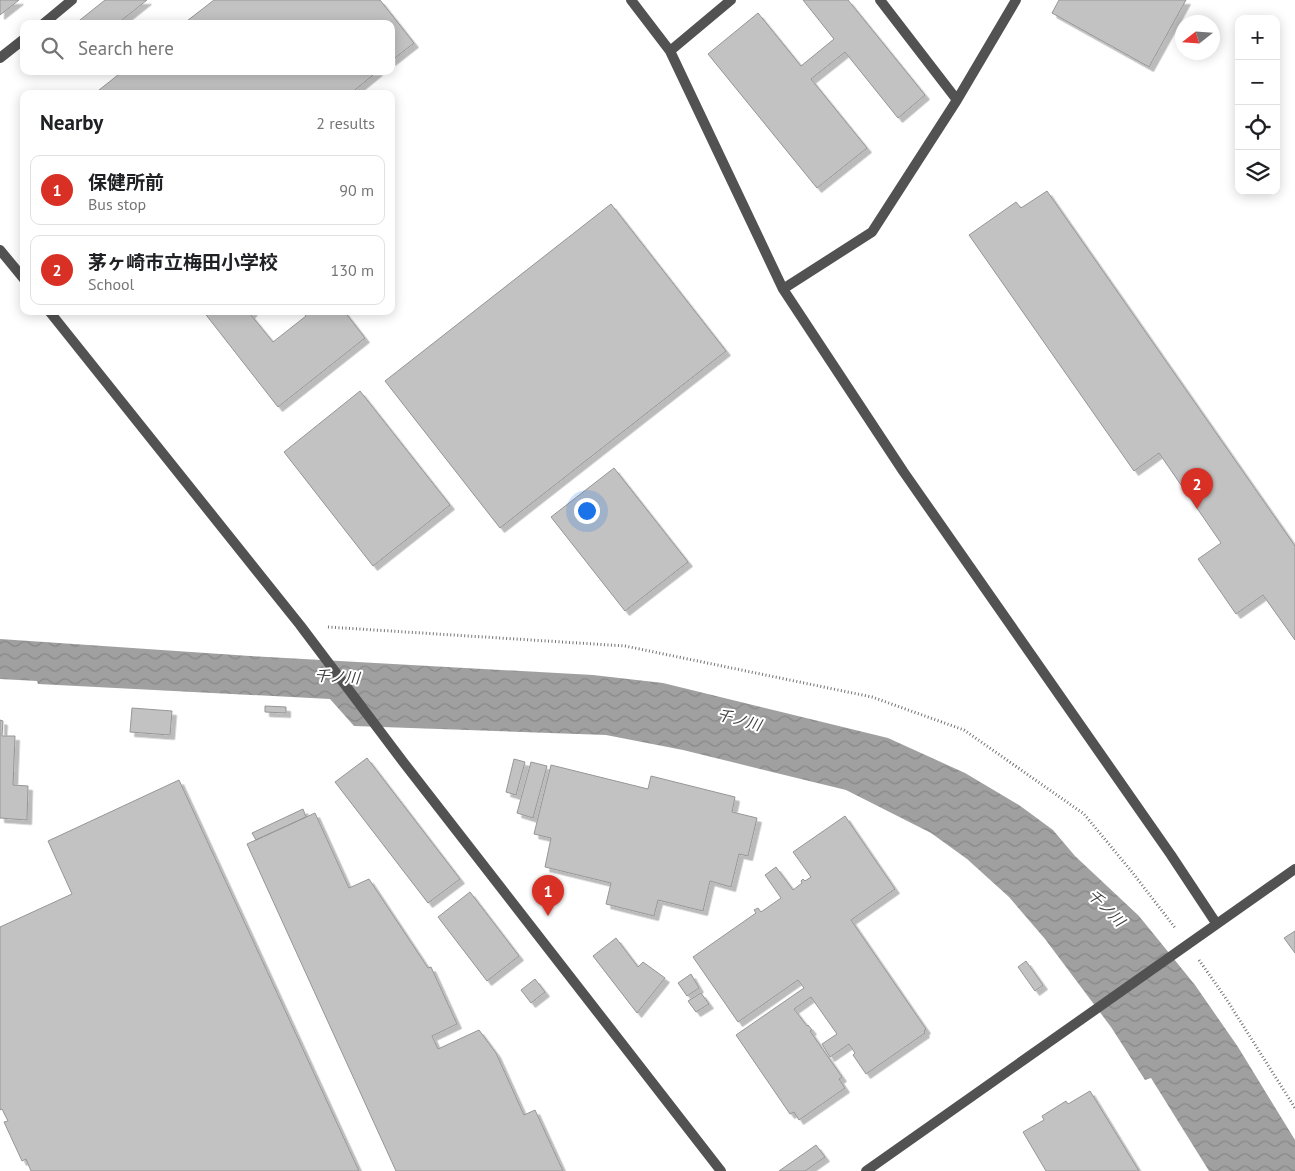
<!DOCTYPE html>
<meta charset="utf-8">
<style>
:root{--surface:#fff;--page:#f6f6f6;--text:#202124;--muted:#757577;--line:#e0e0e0;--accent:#d93025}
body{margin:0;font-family:"PT Sans","Noto Sans JP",sans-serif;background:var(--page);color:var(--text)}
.controls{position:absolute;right:15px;top:15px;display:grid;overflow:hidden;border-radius:10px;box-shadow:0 2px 12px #0003}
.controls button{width:45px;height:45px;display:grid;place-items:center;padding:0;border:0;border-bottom:1px solid var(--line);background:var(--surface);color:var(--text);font:25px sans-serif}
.compass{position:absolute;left:1175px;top:15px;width:45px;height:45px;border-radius:50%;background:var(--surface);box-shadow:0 2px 12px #0003;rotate:253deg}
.you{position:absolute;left:586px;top:510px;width:18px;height:18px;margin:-12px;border:4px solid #fff;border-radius:50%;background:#1a73e8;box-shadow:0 0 0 8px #1a73e833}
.badge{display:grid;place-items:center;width:32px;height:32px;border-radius:50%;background:var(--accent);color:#fff;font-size:16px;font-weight:700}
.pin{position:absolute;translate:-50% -41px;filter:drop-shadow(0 1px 2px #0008)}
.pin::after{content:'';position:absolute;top:26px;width:18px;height:15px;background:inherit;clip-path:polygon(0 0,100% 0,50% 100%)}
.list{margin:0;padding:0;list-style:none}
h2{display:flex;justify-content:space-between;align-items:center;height:65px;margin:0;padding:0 20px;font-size:21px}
h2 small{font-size:16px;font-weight:400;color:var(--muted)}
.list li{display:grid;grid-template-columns:32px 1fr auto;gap:15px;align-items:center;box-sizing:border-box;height:70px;margin:0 10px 10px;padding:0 10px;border:1px solid var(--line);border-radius:10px}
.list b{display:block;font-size:19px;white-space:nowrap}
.list p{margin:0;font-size:16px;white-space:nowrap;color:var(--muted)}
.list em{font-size:16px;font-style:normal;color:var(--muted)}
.icon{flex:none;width:28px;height:28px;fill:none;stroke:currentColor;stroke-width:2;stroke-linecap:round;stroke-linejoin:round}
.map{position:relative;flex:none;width:1295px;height:1171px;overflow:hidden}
.search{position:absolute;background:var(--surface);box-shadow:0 2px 12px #0003;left:20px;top:20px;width:375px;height:55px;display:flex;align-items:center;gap:12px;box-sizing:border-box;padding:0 18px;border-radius:10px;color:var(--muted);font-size:19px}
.panel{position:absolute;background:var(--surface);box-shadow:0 2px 12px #0003;left:20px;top:90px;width:375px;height:225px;border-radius:10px}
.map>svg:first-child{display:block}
.water{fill:url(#water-waves)}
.building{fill:#c2c2c2;stroke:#969696;filter:url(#shadow)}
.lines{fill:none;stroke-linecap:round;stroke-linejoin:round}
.path{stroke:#747474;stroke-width:3;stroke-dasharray:1 2.5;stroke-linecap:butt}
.service{stroke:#525252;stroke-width:10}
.tertiary{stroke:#525252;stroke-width:10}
.labels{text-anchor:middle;stroke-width:4;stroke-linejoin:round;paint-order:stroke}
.water-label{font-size:15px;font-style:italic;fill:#414141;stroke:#fff}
</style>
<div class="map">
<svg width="1295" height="1171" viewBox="0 0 1295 1171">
<defs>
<pattern id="water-waves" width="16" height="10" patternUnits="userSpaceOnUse" patternTransform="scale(1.25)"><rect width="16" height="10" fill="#a0a0a0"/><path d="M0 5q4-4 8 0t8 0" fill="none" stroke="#888"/></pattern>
<filter id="shadow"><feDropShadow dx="4.5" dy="4.5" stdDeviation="0" flood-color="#0004"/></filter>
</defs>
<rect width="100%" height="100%" fill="#fff"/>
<path class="water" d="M0 639 250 656 593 675 663 683 888 738 965 773 1019 805 1053 830 1075 856 1139 916 1195 985 1238 1047 1295 1140V1171H1209L1151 1078 1145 1080 1111 1027 1045 939 1009 897 967 859 931 833 846 790 683 750 606 735 354 726 330 699 38 684 37 681 0 679Z"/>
<path class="building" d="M0 0H19L0 15Z
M105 0H147L117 24H75Z
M214 0H380L414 43 391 61V24H183Z
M803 0H848L925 95 898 118 845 52 811 79 867 148 817 188 708 54 758 13 801 66 834 39Z
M1059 0H1186L1149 67 1052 13Z
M123 71H378L350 94H94Z
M1047 191 1295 546V640L1263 595 1236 614 1198 559 1221 543 1159 453 1134 471 969 235 1016 202 1021 208Z
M611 204 726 351 500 528 385 381Z
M203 311H253L250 314 273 342 306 316 302 311H344L365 338 278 407Z
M360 391 450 505 373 566 284 452Z
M614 468 688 562 625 611 551 517Z
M265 706 286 707V713L265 712Z
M132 708 172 711 170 735 130 732Z
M0 720 3 721 2 736H15L13 785 28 786 27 820 0 818Z
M367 758 460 879 428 903 335 782Z
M514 759 525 762 516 795 506 792Z
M531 762 547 766 533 818 517 813Z
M551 765 648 789 651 776 735 797 732 812 757 818 748 856 739 854 731 887 710 881 703 911 658 900 654 916 606 904 611 883 545 867 551 838 534 834Z
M179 780 359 1171H31L26 1159 22 1161 4 1122 8 1121 2 1109 0 1110V927L72 894 48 841Z
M303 809 306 817 256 840 252 833Z
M315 813 349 888 369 879 428 968 431 967 457 1024 432 1036 438 1049 479 1030 496 1053 524 1115 535 1110 563 1171H396L247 844Z
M845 816 895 889 851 920 926 1029 924 1031 925 1033 866 1074 853 1055 855 1053 849 1044 830 1057 822 1044 837 1034 811 997 794 1009 807 1026 808 1025 812 1030 810 1031 842 1077 839 1079 845 1088 799 1120 794 1112 790 1114 736 1035 804 988 798 980 738 1022 693 957 756 913 754 910 758 908 761 912 781 898 765 875 776 867 793 890 802 883 801 881 803 879 805 881 811 877 793 852Z
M470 892 519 956 487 981 438 917Z
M1295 931V953L1284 938Z
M616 938 638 967 643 962 665 978 637 1013 593 956Z
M1026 961 1043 985 1035 991 1018 967Z
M691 974 699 988 687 996 678 983Z
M535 979 545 992 531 1003 521 990Z
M701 993 709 1004 696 1012 688 1001Z
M1090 1091 1139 1171H1046L1023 1132 1044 1120 1042 1116 1066 1101 1068 1104Z
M816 1145 825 1157 805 1171H779Z"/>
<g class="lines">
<path class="path" d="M328 627 625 646 872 697 964 730 1084 814 1132 872 1176 929
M1199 960 1225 997 1295 1108"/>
<path class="service" d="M631 0 670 51 783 289 903 471 1171 855 1216 923
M880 0 957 100
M43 24 72 0
M670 51 731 0
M0 58 24 39
M783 289 872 232 957 100 1016 0"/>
<path class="tertiary" d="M0 250 24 279
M49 311 300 625 404 763 721 1171
M866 1171 1295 869"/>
</g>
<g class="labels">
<g class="water-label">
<text transform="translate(337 677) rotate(4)" y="5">千ノ川</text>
<text transform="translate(739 720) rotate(15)" y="5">千ノ川</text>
<text transform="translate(1106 908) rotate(45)" y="5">千ノ川</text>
</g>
</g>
</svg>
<div class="controls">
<button>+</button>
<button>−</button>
<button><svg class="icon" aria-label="locate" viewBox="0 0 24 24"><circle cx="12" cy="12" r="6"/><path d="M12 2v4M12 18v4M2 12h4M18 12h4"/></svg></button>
<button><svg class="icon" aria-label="layers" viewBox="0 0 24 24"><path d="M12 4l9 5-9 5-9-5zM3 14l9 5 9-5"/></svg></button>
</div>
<svg class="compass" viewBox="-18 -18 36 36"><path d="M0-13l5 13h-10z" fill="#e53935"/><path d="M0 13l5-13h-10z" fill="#757577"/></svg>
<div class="you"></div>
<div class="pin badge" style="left:548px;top:916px">1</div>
<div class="pin badge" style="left:1197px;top:509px">2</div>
<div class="search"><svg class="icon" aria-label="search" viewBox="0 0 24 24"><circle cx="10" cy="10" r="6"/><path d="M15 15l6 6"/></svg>Search here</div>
<section class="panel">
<h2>Nearby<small>2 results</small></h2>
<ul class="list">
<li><span class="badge">1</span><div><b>保健所前</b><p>Bus stop</p></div><em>90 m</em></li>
<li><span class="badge">2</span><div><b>茅ヶ崎市立梅田小学校</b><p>School</p></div><em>130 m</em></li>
</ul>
</section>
</div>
